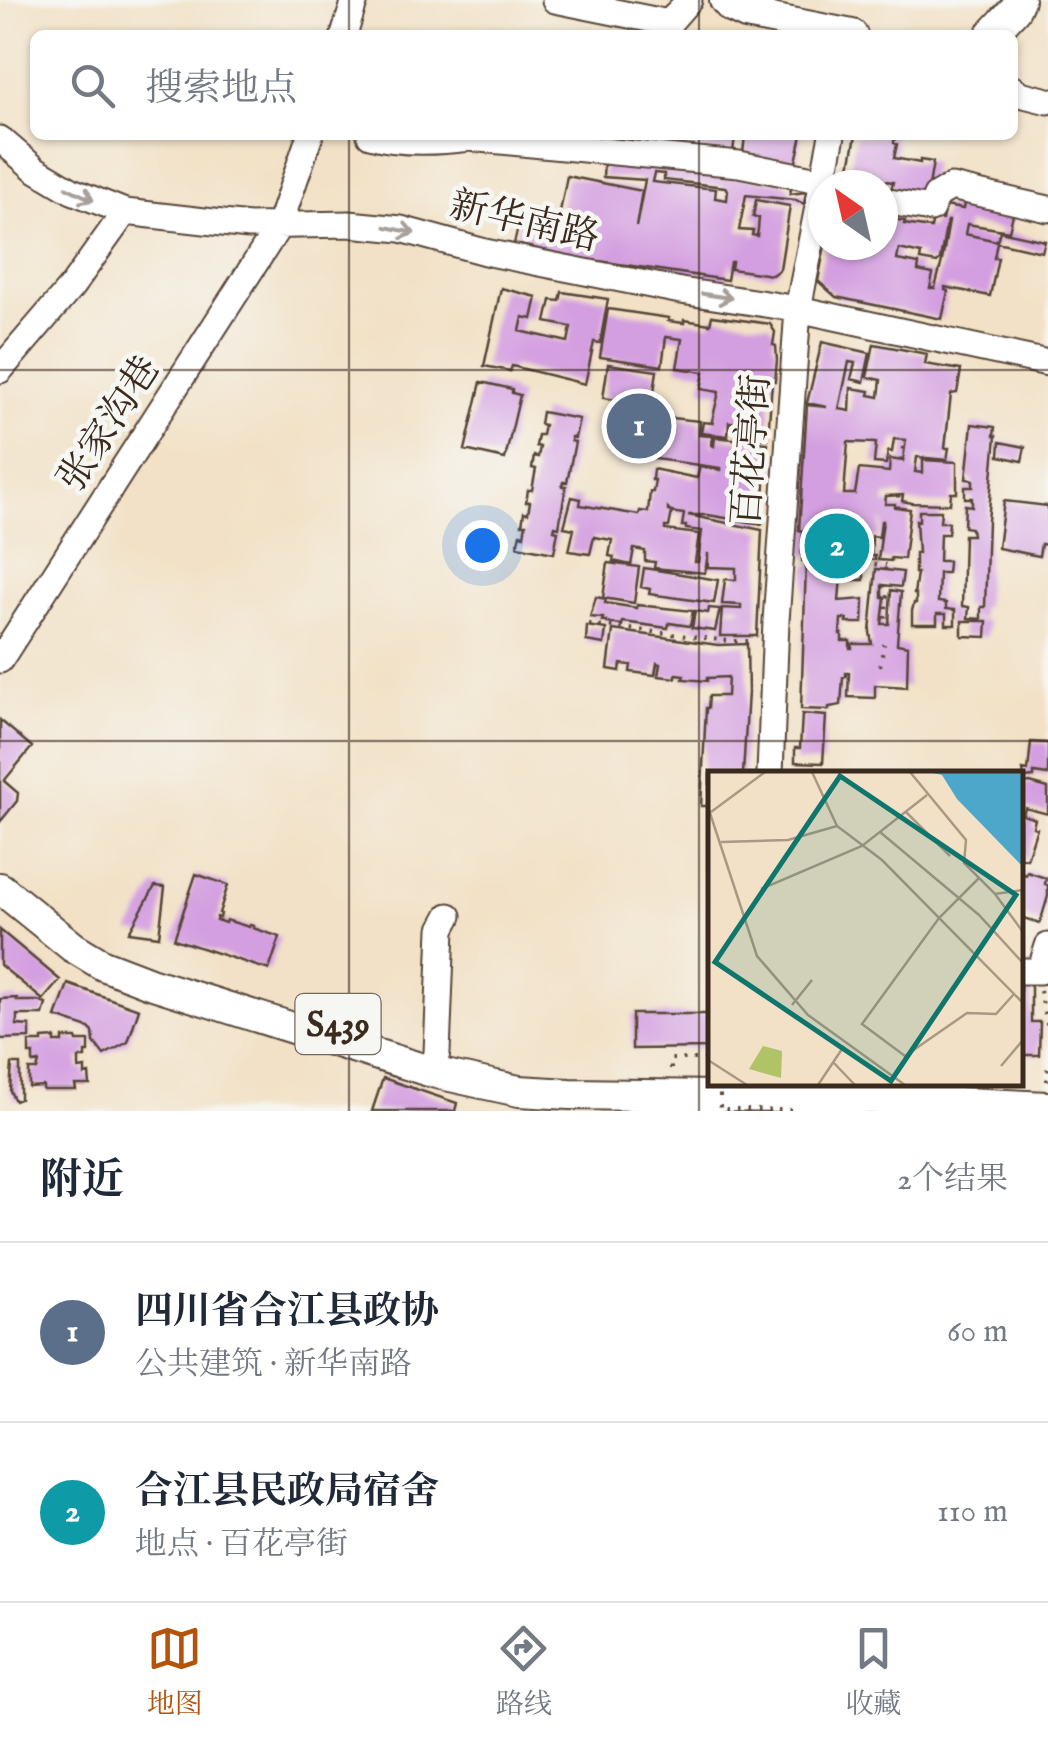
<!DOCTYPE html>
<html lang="zh">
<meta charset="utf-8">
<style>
:root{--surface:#fff;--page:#f6f6f7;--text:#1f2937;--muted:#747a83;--line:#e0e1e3;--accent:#b45309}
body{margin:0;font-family:"IM FELL English","Noto Serif SC",serif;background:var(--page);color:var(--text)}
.compass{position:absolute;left:808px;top:170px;width:90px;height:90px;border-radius:50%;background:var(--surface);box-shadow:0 2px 8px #0004;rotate:326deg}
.you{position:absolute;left:482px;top:545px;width:35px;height:35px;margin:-25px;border:8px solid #fff;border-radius:50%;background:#1a73e8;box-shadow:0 0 0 15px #1a73e833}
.badge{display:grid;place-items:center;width:65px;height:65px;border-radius:50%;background:var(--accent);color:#fff;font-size:32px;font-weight:700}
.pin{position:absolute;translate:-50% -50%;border:5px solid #fff;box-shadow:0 2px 10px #0006}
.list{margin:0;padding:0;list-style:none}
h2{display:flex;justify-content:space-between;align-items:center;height:130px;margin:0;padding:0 40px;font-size:42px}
h2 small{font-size:32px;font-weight:400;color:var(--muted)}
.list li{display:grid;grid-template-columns:65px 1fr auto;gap:30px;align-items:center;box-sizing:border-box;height:180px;padding:0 40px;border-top:2px solid var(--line)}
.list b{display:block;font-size:38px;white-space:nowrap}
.list p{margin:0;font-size:32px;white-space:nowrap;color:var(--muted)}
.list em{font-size:32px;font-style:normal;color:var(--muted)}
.icon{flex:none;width:55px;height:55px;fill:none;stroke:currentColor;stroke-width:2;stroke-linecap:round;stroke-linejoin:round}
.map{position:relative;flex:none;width:1048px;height:1111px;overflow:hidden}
.search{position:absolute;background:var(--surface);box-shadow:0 2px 8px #0004;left:30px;right:30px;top:30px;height:110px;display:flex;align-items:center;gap:25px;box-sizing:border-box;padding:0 35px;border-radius:15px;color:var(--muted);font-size:38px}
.sheet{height:490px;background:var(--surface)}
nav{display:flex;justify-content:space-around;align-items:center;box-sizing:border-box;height:140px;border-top:2px solid var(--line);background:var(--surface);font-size:28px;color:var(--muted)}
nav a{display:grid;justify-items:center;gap:5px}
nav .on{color:var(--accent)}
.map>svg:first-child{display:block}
.building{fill:#d49fe0;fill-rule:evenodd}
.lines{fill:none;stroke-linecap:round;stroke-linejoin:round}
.minor-casing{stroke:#564537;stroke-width:29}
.major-casing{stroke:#564537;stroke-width:34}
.path{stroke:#564537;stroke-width:4;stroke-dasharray:2.5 8;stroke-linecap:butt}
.minor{stroke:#fff;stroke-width:25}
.major{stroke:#fff;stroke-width:30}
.path-bridge{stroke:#564537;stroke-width:4;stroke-dasharray:2.5 8;stroke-linecap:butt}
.oneway{stroke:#a79f9a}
.grid{fill:none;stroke:#3b2a1e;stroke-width:2.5;stroke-opacity:0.55}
.labels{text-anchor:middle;stroke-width:9;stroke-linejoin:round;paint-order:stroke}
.shield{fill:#f6f6f2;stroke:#73675e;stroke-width:2.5}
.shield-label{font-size:35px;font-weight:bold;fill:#3b2a1e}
.street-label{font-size:38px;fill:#3b2a1e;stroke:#f6f6f2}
.inset-road{fill:none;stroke:#a99883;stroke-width:2.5}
.view{fill:#0f766e;fill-opacity:0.15;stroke:#0f766e;stroke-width:5}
.inset-edge{fill:none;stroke:#3b2a1e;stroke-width:5}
</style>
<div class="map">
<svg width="1048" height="1111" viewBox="0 0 1048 1111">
<rect width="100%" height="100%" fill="#f6f6f2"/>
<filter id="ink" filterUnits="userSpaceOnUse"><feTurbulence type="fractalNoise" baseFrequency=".01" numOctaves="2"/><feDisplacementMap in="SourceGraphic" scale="20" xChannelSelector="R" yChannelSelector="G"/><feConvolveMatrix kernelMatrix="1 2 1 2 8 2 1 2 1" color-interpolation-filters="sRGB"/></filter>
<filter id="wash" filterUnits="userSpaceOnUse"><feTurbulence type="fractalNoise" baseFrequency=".0048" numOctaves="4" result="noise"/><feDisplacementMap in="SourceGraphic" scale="40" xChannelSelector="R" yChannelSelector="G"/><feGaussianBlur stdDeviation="2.25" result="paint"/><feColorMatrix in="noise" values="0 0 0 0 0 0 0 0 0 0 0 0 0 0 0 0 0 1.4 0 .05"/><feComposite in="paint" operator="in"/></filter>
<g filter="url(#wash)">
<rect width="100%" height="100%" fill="#f2e1c6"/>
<g id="blocks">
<path class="building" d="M551 135H735L733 153Z
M745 135H802L795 166 743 153Z
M856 135H895L894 143 897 144 894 158 920 163V160L933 162 927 198 891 191 893 182 885 181 884 185 847 183Z
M604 161 782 182 791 189 790 194 806 192 804 204 796 200 746 195 739 230 753 231 752 235 757 236 758 229 759 218 753 217 756 200 790 206 780 269 772 275 731 269 732 262H730L727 280 585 259 514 244 522 209 559 217 567 176 642 191 636 227 645 180 603 177ZM654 173 664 174V180L725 187 728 190 727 200 715 198 716 189 652 182Z
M965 198 1014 210 1009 231 967 224 965 234 997 241 1000 231 1045 241 1042 252 997 242 994 258H998L990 296 945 287V290L948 291 942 319 836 297 818 281 825 245H883L884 218 905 221 904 224 931 228 933 219 942 220 945 206 963 209ZM947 221H949L942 261 935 288H930L933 274 918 271 919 264 897 260 899 249 921 254 920 260 937 263 940 260Z
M501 288 537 297 532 319 523 317 520 331 568 342 571 327 546 322 551 300 560 301 562 292 608 299 600 343 594 342 585 384 512 366 510 371 484 366Z
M608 309 669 318 668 321 684 323V320L710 324 712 316 770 324 775 332 773 345 776 346 777 360 775 381H772L768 439 737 437 738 423 729 422 728 436 701 433 703 422 713 423 712 421 719 392 701 389 704 372 677 368 682 339 666 337 662 366 600 357Z
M822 342 870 353 864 382 851 379 855 363 849 362 839 409 850 411 851 388 870 391 869 395 879 397 881 380 867 377 874 344 927 354 925 364 961 370 957 393 951 394 945 448H949L947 460 917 457 915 472 923 473V460L957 462V493H951L950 504 912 503 902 501 903 495 886 496 885 504H895V507L910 509 904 559 891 558V561L878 560 883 521H881L879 537 872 536 871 556H875V560L802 555 803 531 799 530 807 405 827 407 807 403ZM894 439 906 440 903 461 890 459 889 472 859 469 855 494H844L848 442 876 443 874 463 886 464 888 451 892 452Z
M608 364 657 371 652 405 603 398Z
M481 382 512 389V393L520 395 505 459 465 450Z
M542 412 579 419 575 438 571 437V441L575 442 567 482H563L562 486H566L559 527 555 526 554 530 558 531 554 553 517 546 520 534 524 535 526 524H522L524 512 528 513 530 502H526L528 490H532L536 469 532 468 534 456 538 457 540 447 536 446 538 435H542L544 425 540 424Z
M671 418 700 421 699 435 713 436 712 445 714 446 715 437 768 443 762 524 708 515H688L762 530 757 636H720L722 608 741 609V605L722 604 725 579 736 580V568L708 567V553L705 573 654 568 655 562 645 561V551L634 549 631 565 613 561 614 557 609 556 612 540 594 537 590 554 569 551 574 529 564 527 572 497 581 499 580 505 639 515 640 511 648 512 650 492H653L655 480H652L653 469 697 478 700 466 721 470V468L655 459 659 434 669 436ZM668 509 670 512 684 514 682 526H686V529L702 531 698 562H695L699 534 665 530V527H669L672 512 668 511Z
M972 424 995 427 994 436H996L988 521 985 607H981V619L968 618 969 607 962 606 964 535H972L971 528 964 527 965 505 972 506V498H965V487H973V480L966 479Z
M1000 442 1025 447 1022 461 999 456Z
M1004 501 1048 506V545L1041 544 1039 556 998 548Z
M919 511H941L940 522H949L948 534H940L939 561H948V563L947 573H939L938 602 946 603V609L955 610V625H946V614H937V624H912V611L914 603H916V594H914L917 573H915V553H918L916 520 919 521Z
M608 563 639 567 634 603 603 598Z
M806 565 864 568V580H848V576H841L839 601 864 599 863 623H847V619H841L840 634H842V641H850V648H852V644H872L870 632 876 569 903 572 901 587 882 585V597H885L882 624H889L891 590 901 592 897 644 908 646 907 687 875 685V698L848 697 849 673H846V676L843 677 841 705 829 707V710L801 709Z
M644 568 718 580 714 603 649 594 650 589 641 587Z
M596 597 606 599 605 603 637 608V605L693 611 690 626 669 623 668 628 623 622 622 625 607 623V621H602L603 618 590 617Z
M709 608 720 609 715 631 692 628 695 611 708 613Z
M962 621H987L986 637 962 636Z
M587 626 606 629 604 644 586 641Z
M613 630 718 645 747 644 748 692 743 774H710V806H701L706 708H708L709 696H727L728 677 707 678V681L683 679 684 675 676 674V678L658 676 660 664 657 663 655 675 630 672 631 665 621 664 620 671 608 669Z
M802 714 826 716 823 763 795 762V748H800Z
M0 720 32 747 4 781 18 793 17 801 0 822Z
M1031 742 1048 743V775L1034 773V777L1024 778 1023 770 1028 771Z
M1030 783 1048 788V814L1025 808 1023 815 1035 819 1033 827 1037 828 1027 859 1020 857V787L1021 784Z
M1027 872 1046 878 1045 884 1048 885V896L1040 923 1020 917V873L1026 875Z
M196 874 228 885 219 913 221 914 220 918 217 917 216 920 225 923 226 920 249 927 250 925 254 926 253 928 280 937 269 970 174 939Z
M155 886 165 887 159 936 129 932Z
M0 930 60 980 43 1000 0 965Z
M1020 983 1031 984V1022H1040L1039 1055H1020Z
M68 984 139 1009 128 1042 104 1055 94 1042 93 1032 89 1028 56 1017Z
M17 998V1001H38L46 1004 43 1015H17V1025L30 1026V1038L0 1039V999Z
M632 1014H710V1048L632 1049Z
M55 1038V1042H63V1038H76L77 1041H89V1052H85V1058H79V1069L85 1068V1075L89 1074 90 1085H75L76 1090H43V1086L29 1087V1070H37L39 1062 33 1063V1054H29V1042H42V1039Z
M12 1064H20V1099L15 1101 10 1091Z
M383 1078 457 1103 455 1111H372Z"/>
</g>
</g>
<g filter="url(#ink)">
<use href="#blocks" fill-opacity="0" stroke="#564537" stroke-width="2.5"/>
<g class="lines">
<g class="minor-casing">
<path id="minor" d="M555 0 669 23
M344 35 355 0
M667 35 669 23 689 0
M1013 89 1020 94 1048 101
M370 135C401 144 437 142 469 138L739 164 823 181 830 185
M0 139 35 169 72 191 125 212 249 226 349 224 401 229 485 252 681 291 798 309 1048 363
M883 201 931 209 936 196 951 187 1048 209
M0 370 72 286 125 212
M0 660 279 226 310 135
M770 774 776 621 798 309 832 135
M1020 971H1040L1048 946
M432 1072 437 1053 442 929 449 916"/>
</g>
<g class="major-casing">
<path id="major" d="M725 0 731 7 746 14 852 35
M991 35 1015 9 1019 0
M0 888 73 947 103 965 150 983 432 1072 482 1083 519 1091 570 1094 857 1098 1048 1107"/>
</g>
<path class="path" d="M901 460 904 441
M898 508V495
M801 560 886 565
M885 570 889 561
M884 585 887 597 885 624
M589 624 729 641H753
M880 666 884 644
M1040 991 1048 1028
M671 1069V1059H710
M1047 1081 1048 1061"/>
<use href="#minor" class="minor"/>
<use href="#major" class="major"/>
<path class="path-bridge" d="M720 1084V1110H799"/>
</g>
<defs><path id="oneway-shaft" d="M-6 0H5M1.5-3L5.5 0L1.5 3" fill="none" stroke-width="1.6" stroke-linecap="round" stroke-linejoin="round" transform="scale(2.5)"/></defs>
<g class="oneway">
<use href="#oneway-shaft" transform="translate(80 194) rotate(26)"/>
<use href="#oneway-shaft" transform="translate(400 230) rotate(12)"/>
<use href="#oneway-shaft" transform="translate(717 296) rotate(9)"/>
</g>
</g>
<path class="grid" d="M349 0V35M699 0V35M349 135V1111M699 135V1111M0 370H1048M0 741H1048"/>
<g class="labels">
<rect class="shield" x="295.5" y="994" width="85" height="60" rx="8"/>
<g class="shield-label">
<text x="338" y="1036">S439</text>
</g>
<g class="street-label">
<text transform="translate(525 220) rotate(13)" y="13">新华南路</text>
<text transform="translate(108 423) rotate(-57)" y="13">张家沟巷</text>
<text transform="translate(750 450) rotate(-86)" y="13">百花亭街</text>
</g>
</g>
<g transform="translate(708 771)">
<rect width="315" height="315" fill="#f2e1c6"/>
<path d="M55 275 74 280 73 307 41 298Z" fill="#b0c366"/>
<path d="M221 1H315V96L249 28 234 4Z" fill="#4da7ca"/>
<path class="inset-road" d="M104 1 129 55 174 89 315 232M202 1 258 69 256 92 287 123 315 119M0 36 49 185 100 244 197 314M3 41 57 1M198 41 242 85M172 61 271 144 315 192M13 71 80 69 129 55M271 107 231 147 154 253 197 285 259 242 288 243 306 223M53 118 154 75 219 24M287 123 315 161M84 234 104 209M0 289 39 314M125 291 147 314M293 295 315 269M110 314 136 275"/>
<path class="view" d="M132 5 308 124 183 310 7 191Z"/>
<rect width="315" height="315" class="inset-edge"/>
</g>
</svg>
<svg class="compass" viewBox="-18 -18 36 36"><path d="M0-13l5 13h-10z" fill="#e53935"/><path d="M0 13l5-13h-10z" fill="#747a83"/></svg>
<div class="you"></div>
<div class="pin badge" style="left:639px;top:426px;background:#5c6f8a">1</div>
<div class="pin badge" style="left:837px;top:546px;background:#0f9aa8">2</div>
<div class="search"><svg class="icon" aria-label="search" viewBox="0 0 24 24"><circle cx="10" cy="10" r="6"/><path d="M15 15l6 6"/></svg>搜索地点</div>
</div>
<section class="sheet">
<h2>附近<small>2个结果</small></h2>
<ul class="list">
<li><span class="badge" style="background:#5c6f8a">1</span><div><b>四川省合江县政协</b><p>公共建筑 · 新华南路</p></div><em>60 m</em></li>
<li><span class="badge" style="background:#0f9aa8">2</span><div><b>合江县民政局宿舍</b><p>地点 · 百花亭街</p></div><em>110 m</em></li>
</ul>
</section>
<nav>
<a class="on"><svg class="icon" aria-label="map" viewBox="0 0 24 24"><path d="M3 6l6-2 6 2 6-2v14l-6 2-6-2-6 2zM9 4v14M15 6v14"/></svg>地图</a>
<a><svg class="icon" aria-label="directions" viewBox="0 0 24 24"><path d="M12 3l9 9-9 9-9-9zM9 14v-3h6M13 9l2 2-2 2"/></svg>路线</a>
<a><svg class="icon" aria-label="saved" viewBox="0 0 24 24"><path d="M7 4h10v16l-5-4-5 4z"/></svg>收藏</a>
</nav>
